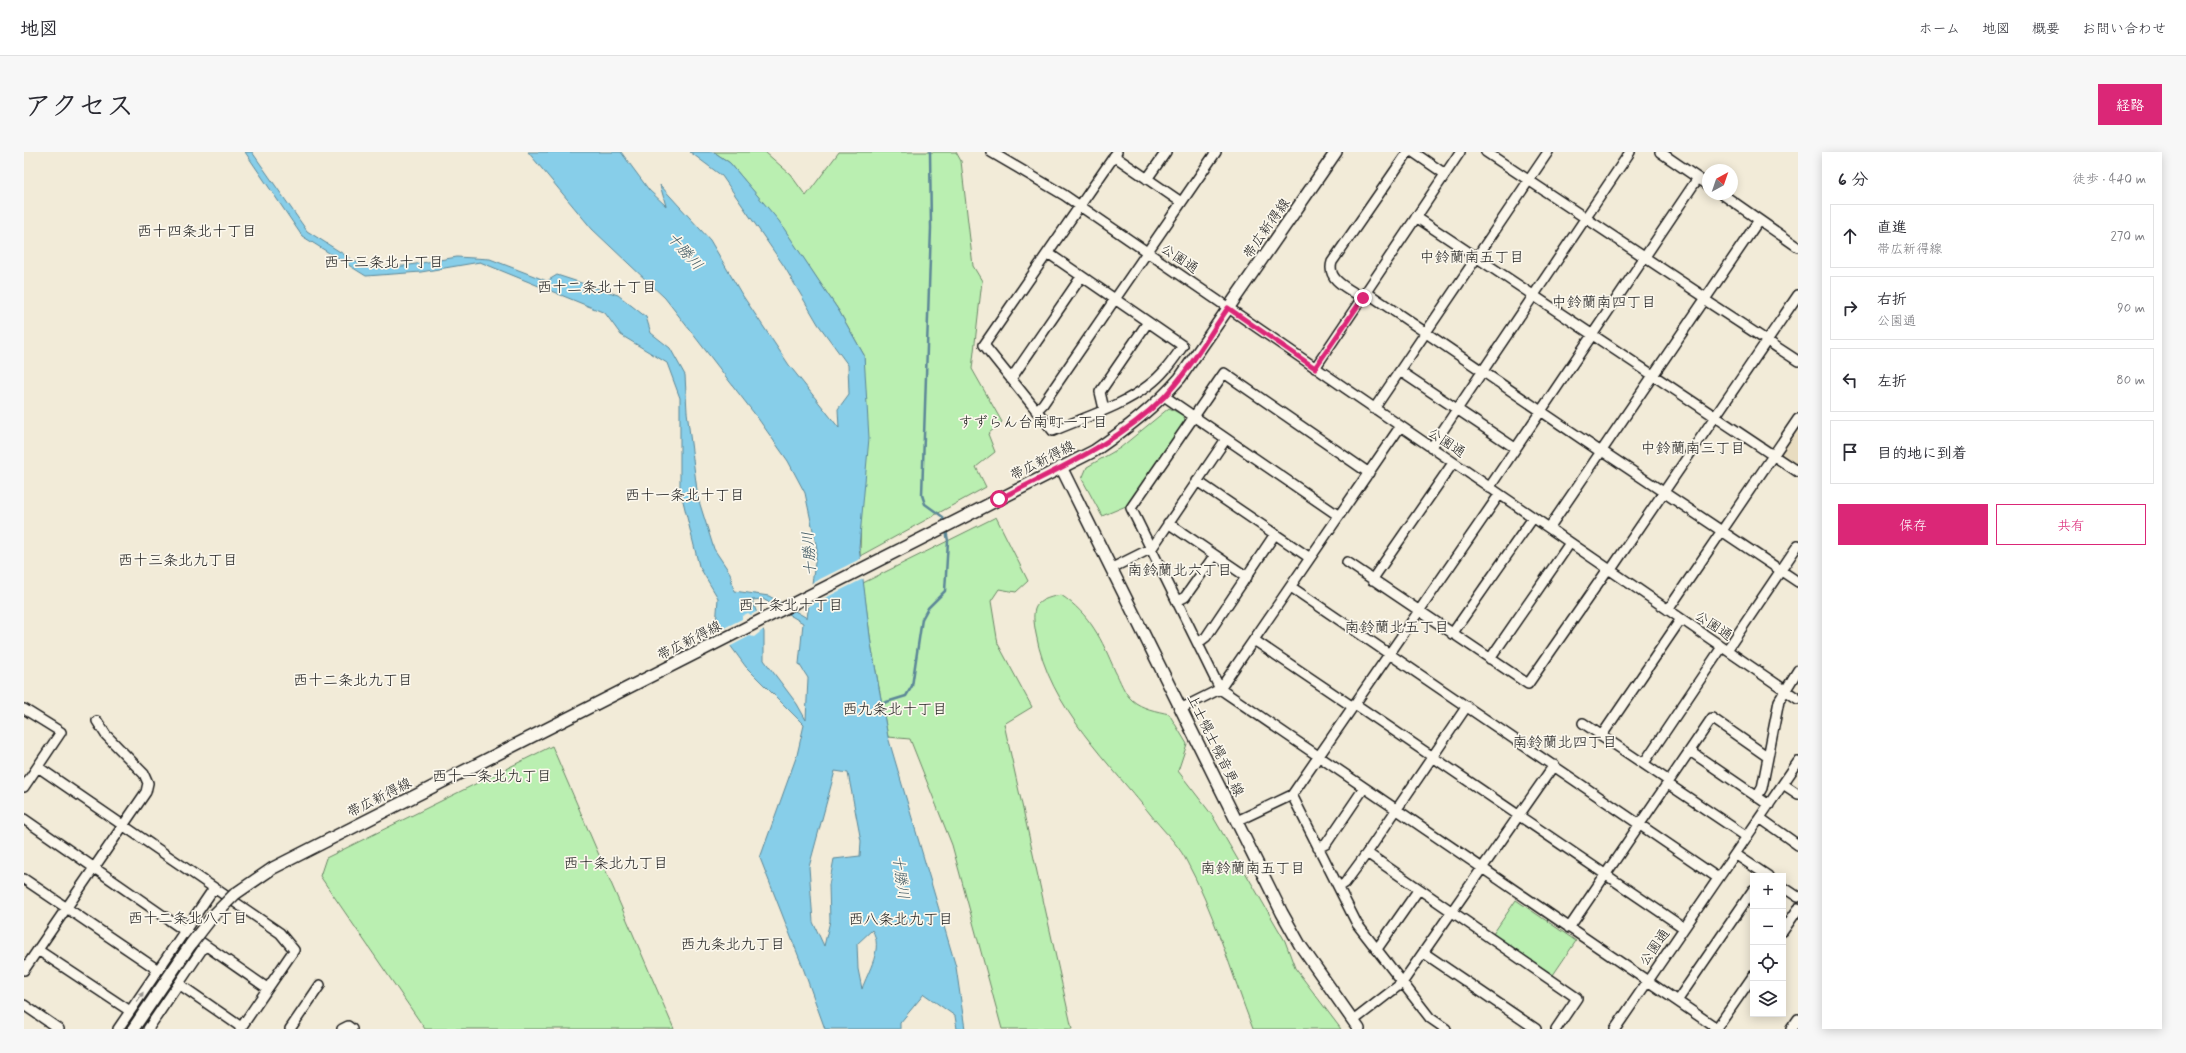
<!DOCTYPE html>
<html lang="ja">
<meta charset="utf-8">
<style>
:root{--surface:#fff;--page:#f7f7f7;--text:#2b2b33;--muted:#7c7c81;--line:#e1e1e2;--accent:#db2777}
body{margin:0;font-family:Mynerve,"Klee One",sans-serif;background:var(--page);color:var(--text)}
.controls{position:absolute;right:12px;bottom:12px;display:grid;overflow:hidden;border-radius:0px;box-shadow:0 2px 10px #0003}
.controls button{width:36px;height:36px;display:grid;place-items:center;padding:0;border:0;border-bottom:1px solid var(--line);background:var(--surface);color:var(--text);font:20px sans-serif}
.compass{position:absolute;left:1678px;top:12px;width:36px;height:36px;border-radius:50%;background:var(--surface);box-shadow:0 2px 10px #0003;rotate:40deg}
.stop{position:absolute;width:12px;height:12px;margin:-9px;border:3px solid #db2777;border-radius:50%;background:#fff}
.stop.end{background:#db2777;border-color:#fff;box-shadow:0 1px 4px #0008}
.list{margin:0;padding:0;list-style:none}
h2{display:flex;justify-content:space-between;align-items:center;height:52px;margin:0;padding:0 16px;font-size:17px}
h2 small{font-size:13px;font-weight:400;color:var(--muted)}
.list li{display:grid;grid-template-columns:26px 1fr auto;gap:12px;align-items:center;box-sizing:border-box;height:64px;margin:0 8px 8px;padding:0 8px;border:1px solid var(--line);border-radius:0px}
.list b{display:block;font-size:15px;white-space:nowrap}
.list p{margin:0;font-size:13px;white-space:nowrap;color:var(--muted)}
.list em{font-size:13px;font-style:normal;color:var(--muted)}
.actions{display:flex;gap:8px;padding:12px 16px}
.actions a{flex:1;padding:9px 0;border:1px solid var(--accent);border-radius:0px;text-align:center;font-size:14px;color:var(--accent)}
.actions .main{background:var(--accent);color:#fff}
.icon{flex:none;width:22px;height:22px;fill:none;stroke:currentColor;stroke-width:2;stroke-linecap:round;stroke-linejoin:round}
.map{position:relative;flex:none;width:1774px;height:877px;overflow:hidden;border-radius:0px}
header{display:flex;align-items:center;gap:24px;box-sizing:border-box;height:56px;padding:0 20px;background:var(--surface);border-bottom:1px solid var(--line)}
header strong{font-size:19px}
nav{display:flex;gap:22px;margin-inline-start:auto;font-size:14px}
.intro{display:flex;align-items:center;justify-content:space-between;box-sizing:border-box;height:96px;padding:0 24px}
h1{margin:0;font-size:28px}
.button{padding:10px 18px;border-radius:0px;background:var(--accent);color:#fff;font-size:14px;font-weight:700}
main{display:flex;gap:24px;padding:0 24px}
aside{flex:1;background:var(--surface);border-radius:0px;box-shadow:0 2px 10px #0003}
.map>svg:first-child{display:block}
.built{fill:#e8dcc0}
.green{fill:#baefb1;stroke:#6b8666}
.water{fill:#87cee9;stroke:#5c8797;fill-rule:evenodd}
.pier{fill:#f2ebd8}
.lines{fill:none;stroke-linecap:round;stroke-linejoin:round}
.stream{stroke:#5c8797;stroke-width:2.5}
.minor-tunnel{stroke:#c7c2b2;stroke-width:9;stroke-dasharray:9 4.5;stroke-linecap:butt}
.minor-casing{stroke:#1c1c1c;stroke-width:12}
.major-casing{stroke:#1c1c1c;stroke-width:14}
.minor{stroke:#fbf7ec;stroke-width:9}
.major{stroke:#fbf7ec;stroke-width:11}
.major-bridge-casing{stroke:#1c1c1c;stroke-width:14;stroke-linecap:butt}
.major-bridge{stroke:#fbf7ec;stroke-width:11}
.oneway{fill:#97948e}
.route{stroke:#db2777;stroke-width:5}
.labels{text-anchor:middle;stroke-width:3.5;stroke-linejoin:round;paint-order:stroke}
.street-label{font-size:14px;fill:#1c1c1c;stroke:#fbf7ec}
.neighbourhood-label{font-size:15px;fill:#1c1c1c;stroke:#fbf7ec}
.water-label{font-size:15px;font-style:italic;fill:#415a64;stroke:#fbf7ec}
</style>
<header>
<strong>地図</strong>
<nav><a>ホーム</a><a>地図</a><a>概要</a><a>お問い合わせ</a></nav>
</header>
<div class="intro"><h1>アクセス</h1><a class="button">経路</a></div>
<main>
<div class="map">
<svg width="1774" height="877" viewBox="0 0 1774 877">
<rect width="100%" height="100%" fill="#f2ebd8"/>
<filter id="ink" filterUnits="userSpaceOnUse"><feTurbulence type="fractalNoise" baseFrequency=".025" numOctaves="2"/><feDisplacementMap in="SourceGraphic" scale="8" xChannelSelector="R" yChannelSelector="G"/><feConvolveMatrix kernelMatrix="1 2 1 2 8 2 1 2 1" color-interpolation-filters="sRGB"/></filter>
<g filter="url(#ink)">
<path class="built" d="M1774 275V313L1756 301Z"/>
<path class="green" d="M690 0H741L766 22 782 44 815 0H932L937 9 949 114 958 129 948 217 978 270 964 282 971 300 952 315 962 335 836 404 840 203 815 159 755 70 706 11Z
M1145 256 1159 263 1162 270 1102 354 1078 364 1058 327 1063 315 1096 296Z
M972 365 1004 429 992 440 975 437 967 449 974 492 1008 555 980 572 1048 877H978L928 693 886 587 864 585 847 492 839 431Z
M1037 443C1066 462 1078 488 1091 519 1096 528 1100 541 1108 548 1118 557 1133 559 1145 562L1163 592 1154 619 1188 663 1261 789 1271 816 1317 877H1229C1207 820 1190 759 1161 706 1153 692 1141 680 1131 668 1086 611 1025 556 1012 482 1007 456 1009 448 1037 443Z
M528 594 650 877H401L296 724 302 706Z
M1492 748 1552 789 1529 823 1469 782Z"/>
<path class="water" d="M221 0H228L283 79 340 115 380 114 433 105 466 107 523 129 533 123 594 143 622 165 627 181 646 196 661 223 663 260 674 346 690 397 706 421 710 439 745 444 783 466 793 397 781 341 764 309 733 265 641 146 568 77 504 0H597L625 38 642 54 636 33 686 88 717 141 765 213 815 276 814 257 825 242 824 213 794 172 760 114 698 24 666 0H690L706 11 755 69 815 159 840 203 845 286 835 395 847 492 864 585 932 815 941 877H933L931 864 900 842 876 871V877H801L778 813 736 706 773 603 780 573 722 515 692 474 694 446 675 414 656 337V246L643 211 597 183 581 161 456 110 397 120 342 124 278 84ZM739 447 779 471 775 512 784 526 782 568 773 552 740 508V480L728 448ZM811 619 824 621 837 689 836 704 810 707 805 733 806 769 800 794 789 770 785 715ZM848 778C860 796 844 819 838 837L834 817 833 792Z"/>
<path class="pier" d="M838 406 841 426 783 455 786 432Z
M734 459 740 477 730 485 726 484 705 495 694 479 718 467V464L724 461 727 463Z"/>
<g class="lines">
<path class="stream" d="M906 0 907 76 898 343 901 352 919 365 920 372
M856 552 882 544 888 534 898 467 904 456 921 439 924 389 922 378"/>
<path class="minor-tunnel" d="M134 818 155 832"/>
<g class="minor-casing">
<path id="minor" d="M967 0 1040 43 1774 547
M1389 0 1421 22
M1462 0 1682 146
M1636 0 1684 33
M1090 4 1157 50
M1123 27 1142 0
M1698 42 1774 95
M1392 65 1774 320
M1024 101 1159 194C1149 208 1139 223 1125 233 1097 255 1061 265 1029 279L960 193 1093 0
M1342 140 1577 300
M1339 146C1325 137 1302 128 1308 110L1384 0
M1681 148 1774 209
M1291 216 1436 0
M1376 219 1491 296
M987 227 1057 125
M1140 244 1315 364
M1080 257 1076 240 1124 170
M1350 257 1524 0
M1012 259 1019 252 1192 0
M1407 296 1606 0
M1578 299 1774 430
M1345 321 1200 221 1107 356 1196 537 1694 877
M1173 329 1286 406
M1465 336 1674 26
M1144 371 1223 425
M1525 376 1735 68
M1323 410 1504 532 1584 417
M1088 416 1128 396 1202 287
M1586 419 1774 143
M1348 428 1429 311
M1267 435 1694 726
M1153 449 1161 445 1190 404
M1644 458 1774 267
M1428 482 1509 366
M1230 488 1329 555
M1174 491 1182 485 1251 382
M1703 498 1774 393
M1466 507 1546 391
M1331 552 1660 776
M1158 556 1196 537 1376 275
M0 557 37 580 0 635
M1559 571 1645 629
M1578 583 1657 467
M1666 599 1745 653
M1620 611 1698 495
M14 615 256 781 270 798 216 877
M1644 632 1723 685
M1759 632 1774 642
M1268 643 1333 772 1406 866 1422 877
M1733 645 1738 636 1755 549 1774 518
M1736 666 1774 693
M0 667 243 836
M1213 669 1268 643 1475 343
M1294 696 1302 692 1340 636
M1343 701 1553 846 1532 877
M1711 702 1744 724
M0 727 134 818
M1315 735 1321 731 1343 701 1443 554
M1759 735 1774 745
M1545 776 1688 566 1744 605
M1759 779 1774 757
M1353 797 1395 737
M14 798 106 859
M1400 801 1512 877
M0 818 122 640 124 631 120 622 82 583 73 569
M155 832 217 875
M1653 849 1729 738
M0 853 35 877
M1329 869 1378 831 1530 613
M1693 876 1729 824
M94 877 190 736
M124 877 181 793
M266 877 296 833
M318 877 324 874 328 877
M1591 877 1774 610
M1767 877 1774 867"/>
</g>
<g class="major-casing">
<path id="major" d="M1037 315 1258 761 1276 793 1335 877
M211 742 249 716 1070 299C1102 277 1131 255 1156 226L1312 0
M109 877 167 792"/>
</g>
<use href="#minor" class="minor"/>
<use href="#major" class="major"/>
<g class="major-bridge-casing">
<path id="major-bridge" d="M167 792 188 765 211 742"/>
</g>
<use href="#major-bridge" class="major-bridge"/>
</g>
<defs><path id="oneway-solid" d="M-6-.8H1V-3.2L6.5 0L1 3.2V.8H-6Z"/></defs>
<use class="oneway" href="#oneway-solid" transform="translate(116 845) rotate(-56)"/>
</g>
<g class="lines" filter="url(#ink)">
<path class="route" d="M975 347C1033 317 1093 292 1140 245 1165 219 1183 186 1204 156L1291 216 1339 146"/>
</g>
<g class="labels">
<g class="street-label">
<text transform="translate(1242 76) rotate(-55)" y="5">帯広新得線</text>
<text transform="translate(1156 106) rotate(34)" y="5">公園通</text>
<text transform="translate(1423 290) rotate(34)" y="5">公園通</text>
<text transform="translate(1018 308) rotate(-27)" y="5">帯広新得線</text>
<text transform="translate(1690 473) rotate(34)" y="5">公園通</text>
<text transform="translate(665 488) rotate(-27)" y="5">帯広新得線</text>
<text transform="translate(1192 593) rotate(64)" y="5">上士幌士幌音更線</text>
<text transform="translate(355 645) rotate(-27)" y="5">帯広新得線</text>
<text transform="translate(1630 795) rotate(-55)" y="5">公園通</text>
</g>
<g class="neighbourhood-label">
<text x="173" y="84">西十四条北十丁目</text>
<text x="1448" y="110">中鈴蘭南五丁目</text>
<text x="360" y="115">西十三条北十丁目</text>
<text x="573" y="140">西十二条北十丁目</text>
<text x="1580" y="155">中鈴蘭南四丁目</text>
<text x="1009" y="275">すずらん台南町一丁目</text>
<text x="1669" y="301">中鈴蘭南三丁目</text>
<text x="661" y="348">西十一条北十丁目</text>
<text x="154" y="413">西十三条北九丁目</text>
<text x="1156" y="423">南鈴蘭北六丁目</text>
<text x="767" y="458">西十条北十丁目</text>
<text x="1373" y="480">南鈴蘭北五丁目</text>
<text x="329" y="533">西十二条北九丁目</text>
<text x="871" y="562">西九条北十丁目</text>
<text x="1541" y="595">南鈴蘭北四丁目</text>
<text x="468" y="629">西十一条北九丁目</text>
<text x="592" y="716">西十条北九丁目</text>
<text x="1229" y="721">南鈴蘭南五丁目</text>
<text x="164" y="771">西十二条北八丁目</text>
<text x="877" y="772">西八条北九丁目</text>
<text x="709" y="797">西九条北九丁目</text>
</g>
<g class="water-label">
<text transform="translate(661 99) rotate(48)" y="5">十勝川</text>
<text transform="translate(785 402) rotate(-94)" y="5">十勝川</text>
<text transform="translate(877 725) rotate(82)" y="5">十勝川</text>
</g>
</g>
</svg>
<div class="controls">
<button>+</button>
<button>−</button>
<button><svg class="icon" aria-label="locate" viewBox="0 0 24 24"><circle cx="12" cy="12" r="6"/><path d="M12 2v4M12 18v4M2 12h4M18 12h4"/></svg></button>
<button><svg class="icon" aria-label="layers" viewBox="0 0 24 24"><path d="M12 4l9 5-9 5-9-5zM3 14l9 5 9-5"/></svg></button>
</div>
<svg class="compass" viewBox="-18 -18 36 36"><path d="M0-13l5 13h-10z" fill="#e53935"/><path d="M0 13l5-13h-10z" fill="#7c7c81"/></svg>
<div class="stop" style="left:975px;top:347px"></div>
<div class="stop end" style="left:1339px;top:146px"></div>
</div>
<aside>
<h2>6 分<small>徒歩 · 440 m</small></h2>
<ul class="list">
<li><svg class="icon" aria-label="ahead" viewBox="0 0 24 24"><path d="M12 20V5M6 11l6-6 6 6"/></svg><div><b>直進</b><p>帯広新得線</p></div><em>270 m</em></li>
<li><svg class="icon" aria-label="right" viewBox="0 0 24 24"><path d="M7 20v-9h11M14 6l5 5-5 5"/></svg><div><b>右折</b><p>公園通</p></div><em>90 m</em></li>
<li><svg class="icon" aria-label="left" viewBox="0 0 24 24"><path d="M17 20v-9H6M10 6l-5 5 5 5"/></svg><div><b>左折</b></div><em>80 m</em></li>
<li><svg class="icon" aria-label="arrive" viewBox="0 0 24 24"><path d="M6 21V4h12l-3 4 3 4H6"/></svg><div><b>目的地に到着</b></div></li>
</ul>
<div class="actions"><a class="main">保存</a><a>共有</a></div>
</aside>
</main>
